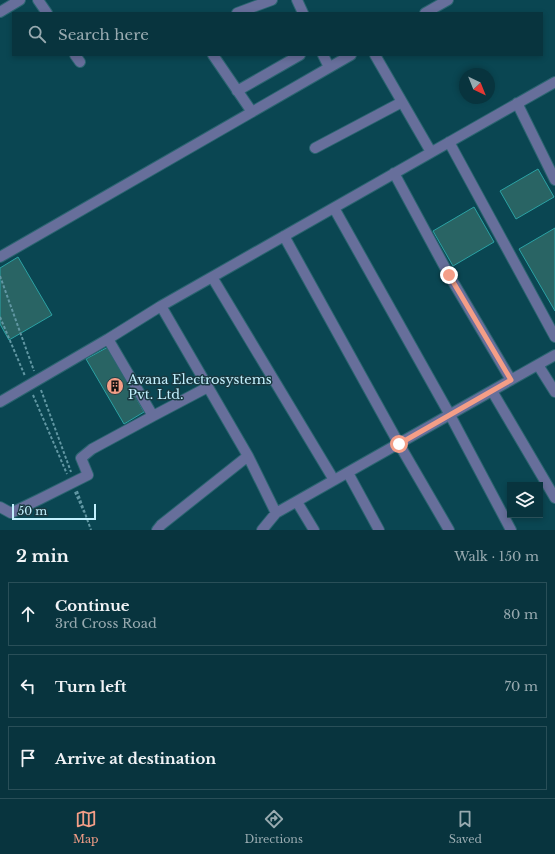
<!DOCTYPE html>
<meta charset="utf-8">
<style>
:root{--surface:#08343e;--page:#113c45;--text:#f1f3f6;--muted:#98aab0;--line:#294f58;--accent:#f49e87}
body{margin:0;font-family:"Libre Baskerville",serif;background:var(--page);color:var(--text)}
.controls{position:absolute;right:12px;bottom:12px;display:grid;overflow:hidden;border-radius:0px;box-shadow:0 2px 6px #0003}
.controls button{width:36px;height:36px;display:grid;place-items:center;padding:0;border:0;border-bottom:1px solid var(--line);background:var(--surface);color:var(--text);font:20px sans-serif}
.compass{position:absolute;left:459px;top:68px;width:36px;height:36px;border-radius:50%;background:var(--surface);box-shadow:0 2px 6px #0003;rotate:137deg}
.scale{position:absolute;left:12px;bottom:10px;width:84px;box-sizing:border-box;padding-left:4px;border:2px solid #c2f0fd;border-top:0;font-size:11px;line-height:14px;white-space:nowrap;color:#c2f0fd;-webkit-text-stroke:3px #193941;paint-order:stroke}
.stop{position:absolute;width:12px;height:12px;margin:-9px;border:3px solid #f49e87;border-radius:50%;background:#fff}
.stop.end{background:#f49e87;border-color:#fff;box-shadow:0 1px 4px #0008}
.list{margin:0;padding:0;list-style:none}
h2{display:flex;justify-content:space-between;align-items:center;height:52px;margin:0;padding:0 16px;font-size:17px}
h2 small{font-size:13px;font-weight:400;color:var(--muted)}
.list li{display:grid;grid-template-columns:26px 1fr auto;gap:12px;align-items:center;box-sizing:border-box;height:64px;margin:0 8px 8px;padding:0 8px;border:1px solid var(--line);border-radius:0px}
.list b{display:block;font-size:15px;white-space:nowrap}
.list p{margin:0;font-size:13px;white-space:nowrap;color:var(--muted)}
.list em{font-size:13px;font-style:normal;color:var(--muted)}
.icon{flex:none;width:22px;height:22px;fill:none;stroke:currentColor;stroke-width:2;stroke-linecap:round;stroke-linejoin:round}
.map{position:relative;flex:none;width:555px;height:530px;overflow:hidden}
.search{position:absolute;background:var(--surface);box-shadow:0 2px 6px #0003;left:12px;right:12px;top:12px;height:44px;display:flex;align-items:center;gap:10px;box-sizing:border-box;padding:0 14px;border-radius:0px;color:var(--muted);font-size:15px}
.sheet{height:268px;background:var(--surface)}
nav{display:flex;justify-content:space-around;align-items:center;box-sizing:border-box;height:56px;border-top:1px solid var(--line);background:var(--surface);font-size:11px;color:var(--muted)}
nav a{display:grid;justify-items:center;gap:2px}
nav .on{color:var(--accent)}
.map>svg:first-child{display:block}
.building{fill:#296464;stroke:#2ba2a4}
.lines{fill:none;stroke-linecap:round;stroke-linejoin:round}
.minor-casing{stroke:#2b6571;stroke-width:12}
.path{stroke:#6197a3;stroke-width:2;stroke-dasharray:3 2;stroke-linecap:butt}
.minor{stroke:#676f9b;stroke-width:10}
.route{stroke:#f49e87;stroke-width:5}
.labels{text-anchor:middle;stroke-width:3;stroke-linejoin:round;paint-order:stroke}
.poi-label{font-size:13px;fill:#c2f0fd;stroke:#193941;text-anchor:start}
</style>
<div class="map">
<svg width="555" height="530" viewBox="0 0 555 530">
<rect width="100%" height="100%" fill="#0a4652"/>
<path class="building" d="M538 169 554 197 516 219 500 191Z
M474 207 494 242 453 266 433 231Z
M555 228V311L519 249Z
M18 257 52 315 9 340 0 324V268Z
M108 347 144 412 124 424 86 359Z"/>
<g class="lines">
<g class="minor-casing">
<path id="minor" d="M38 0 47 13
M297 0 303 13
M0 12 20 0
M237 13 272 0
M425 13 448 0
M75 55 80 62
M213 55 252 112
M323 55 329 67
M375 55 431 152
M237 91 300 55
M517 103 555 180
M449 142 555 337
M315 148 402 102
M394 173 449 275 511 380
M334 208 450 415 511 530
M284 236 399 444 449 530
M0 257 351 55
M212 277 334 480
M161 306 248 456 276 513
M538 365 555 392
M492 391 555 498
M0 402 108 339 161 306 555 82
M153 416 208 387
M348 473 379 530
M297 502 314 530
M0 507 11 513 40 499 88 475 81 458 92 449 153 416 108 339
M157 530 161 525 248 456
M262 530 276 513 555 355"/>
</g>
<path class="path" d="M0 276 34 371
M0 317 25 376
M41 390 71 472
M33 395 67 474
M77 491 91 530
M75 492 84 512"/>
<use href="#minor" class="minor"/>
</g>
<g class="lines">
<path class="route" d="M399 444 511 380 449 275"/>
</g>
<defs>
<g id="building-disc" transform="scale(0.9)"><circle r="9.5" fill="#f49e87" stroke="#193941"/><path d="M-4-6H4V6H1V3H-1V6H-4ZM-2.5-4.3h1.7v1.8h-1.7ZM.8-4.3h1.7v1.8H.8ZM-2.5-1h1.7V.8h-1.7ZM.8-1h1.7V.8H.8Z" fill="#111"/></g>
</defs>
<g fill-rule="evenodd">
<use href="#building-disc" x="115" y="386"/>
</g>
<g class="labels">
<g class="poi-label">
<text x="128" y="384">Avana Electrosystems<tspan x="128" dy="15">Pvt. Ltd.</tspan></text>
</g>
</g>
</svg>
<div class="controls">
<button><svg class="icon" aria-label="layers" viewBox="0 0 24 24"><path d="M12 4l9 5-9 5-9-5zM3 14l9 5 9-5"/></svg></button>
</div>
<svg class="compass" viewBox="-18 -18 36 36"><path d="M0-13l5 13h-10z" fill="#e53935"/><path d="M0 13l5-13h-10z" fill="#98aab0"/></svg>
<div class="scale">50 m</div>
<div class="stop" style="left:399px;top:444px"></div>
<div class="stop end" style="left:449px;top:275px"></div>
<div class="search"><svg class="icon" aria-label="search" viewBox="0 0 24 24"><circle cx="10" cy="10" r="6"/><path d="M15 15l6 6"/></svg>Search here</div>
</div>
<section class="sheet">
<h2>2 min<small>Walk · 150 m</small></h2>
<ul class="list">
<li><svg class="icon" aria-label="ahead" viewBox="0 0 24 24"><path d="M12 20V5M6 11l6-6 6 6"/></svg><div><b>Continue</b><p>3rd Cross Road</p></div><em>80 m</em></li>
<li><svg class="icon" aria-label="left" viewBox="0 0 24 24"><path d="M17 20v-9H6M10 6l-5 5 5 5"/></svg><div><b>Turn left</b></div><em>70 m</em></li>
<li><svg class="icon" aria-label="arrive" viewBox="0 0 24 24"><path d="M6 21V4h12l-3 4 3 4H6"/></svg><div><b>Arrive at destination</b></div></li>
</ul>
</section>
<nav>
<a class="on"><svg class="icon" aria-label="map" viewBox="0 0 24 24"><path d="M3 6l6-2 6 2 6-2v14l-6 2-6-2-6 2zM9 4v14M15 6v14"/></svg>Map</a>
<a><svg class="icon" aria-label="directions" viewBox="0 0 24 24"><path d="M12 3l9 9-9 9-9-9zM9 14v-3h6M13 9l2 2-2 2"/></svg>Directions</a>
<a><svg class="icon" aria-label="saved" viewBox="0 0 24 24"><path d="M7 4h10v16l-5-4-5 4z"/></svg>Saved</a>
</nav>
